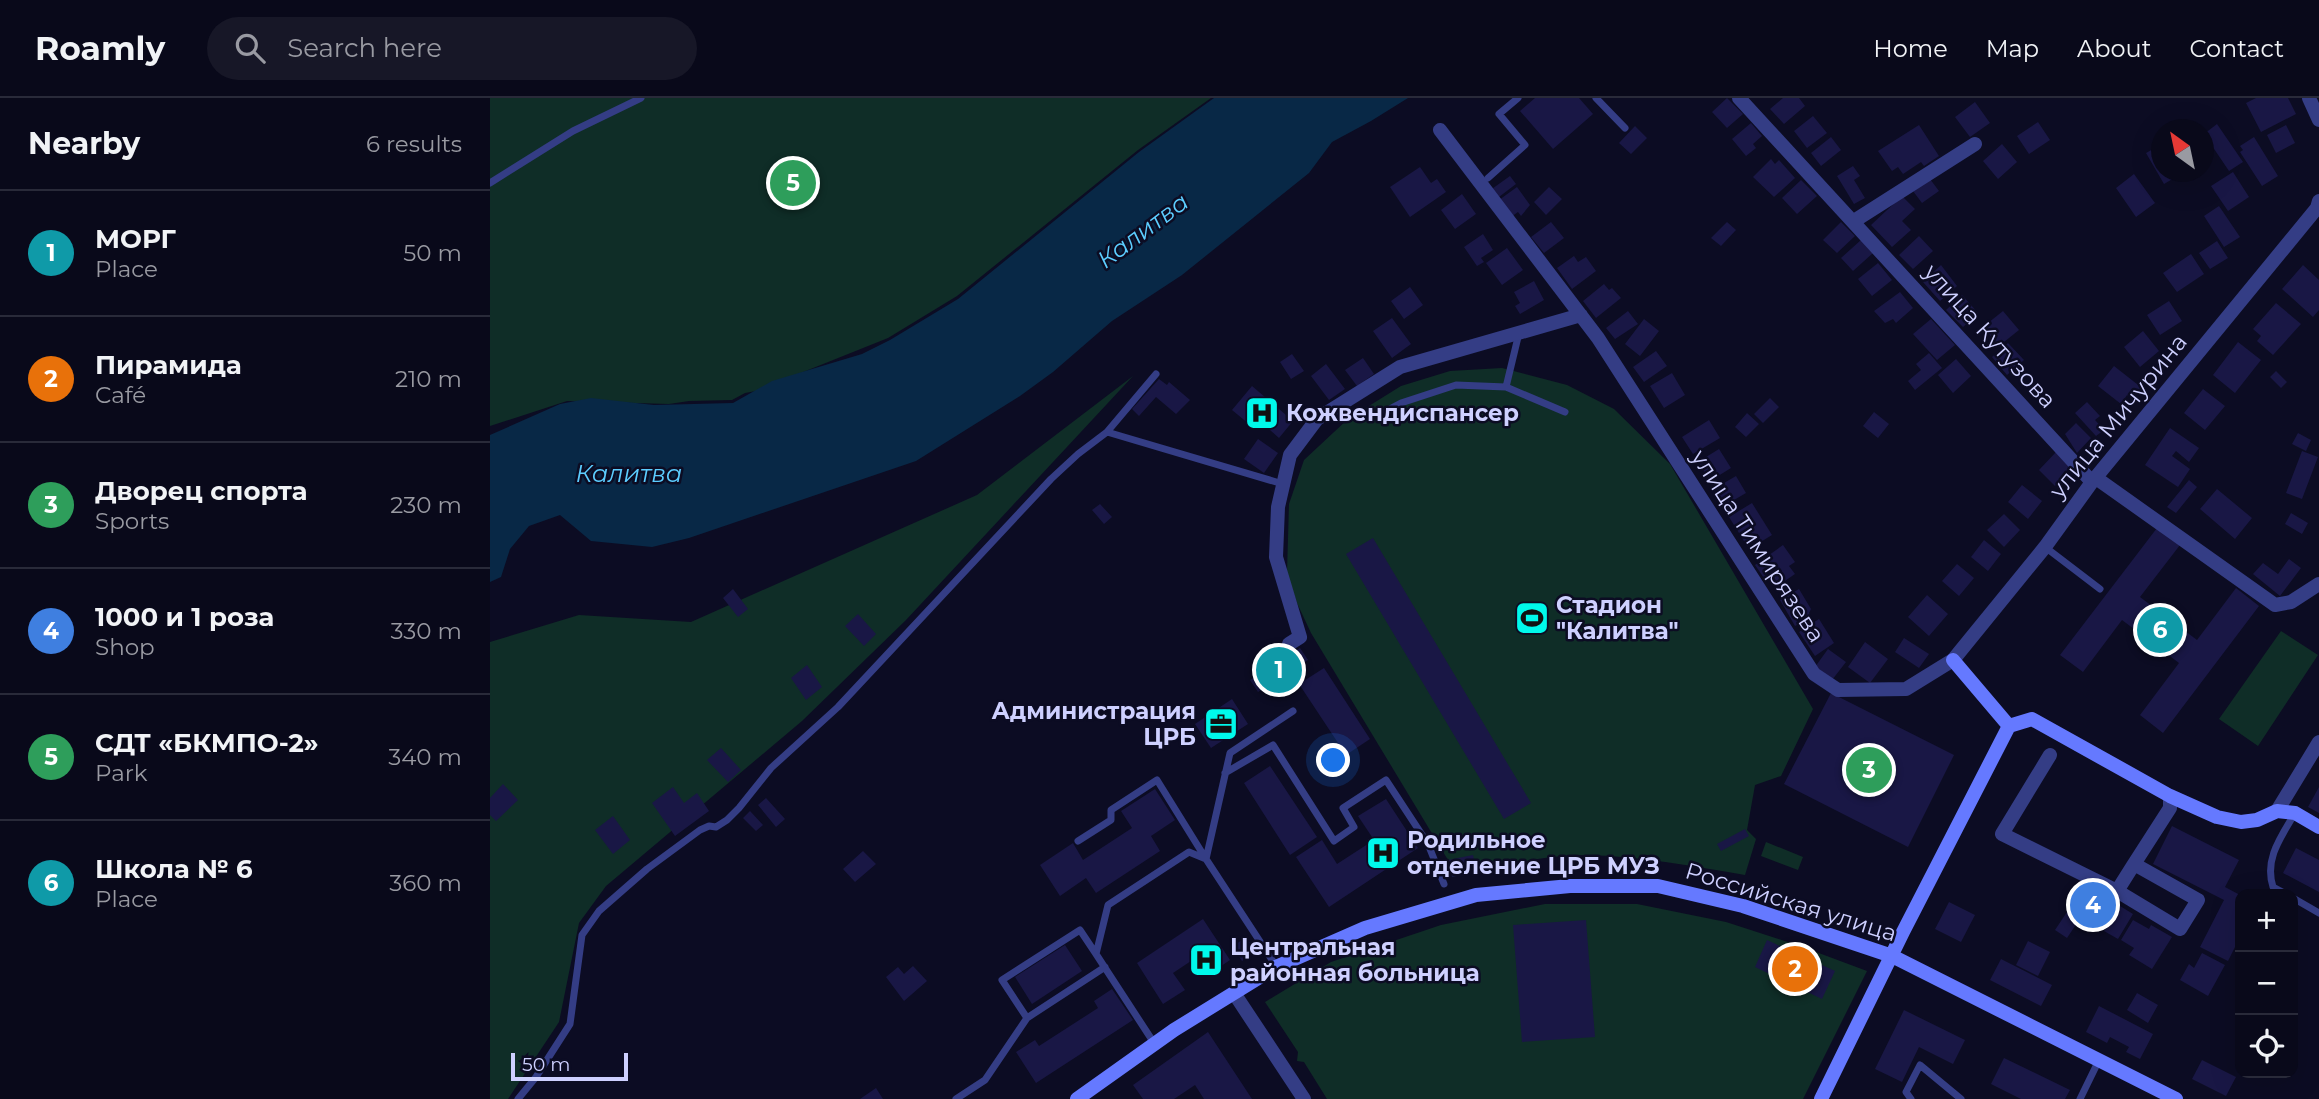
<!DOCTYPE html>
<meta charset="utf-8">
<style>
:root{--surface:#09091a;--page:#171727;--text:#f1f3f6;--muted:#999aa2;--line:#292a39;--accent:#d93025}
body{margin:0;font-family:Montserrat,sans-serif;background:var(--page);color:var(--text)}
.controls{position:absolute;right:21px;bottom:21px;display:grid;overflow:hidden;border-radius:14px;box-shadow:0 7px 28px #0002}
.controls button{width:63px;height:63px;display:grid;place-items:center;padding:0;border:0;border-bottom:2px solid var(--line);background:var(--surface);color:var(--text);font:35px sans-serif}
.compass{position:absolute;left:1661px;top:21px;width:63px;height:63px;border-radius:50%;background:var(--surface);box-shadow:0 7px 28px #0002;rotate:327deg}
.scale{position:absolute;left:21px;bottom:18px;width:117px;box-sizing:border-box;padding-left:7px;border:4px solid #ced0ff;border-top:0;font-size:19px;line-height:24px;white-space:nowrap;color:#ced0ff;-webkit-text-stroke:5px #0c0c23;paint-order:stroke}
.you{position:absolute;left:844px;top:663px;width:24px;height:24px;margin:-18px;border:5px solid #fff;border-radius:50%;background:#1a73e8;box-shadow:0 0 0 10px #1a73e833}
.badge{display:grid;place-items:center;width:46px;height:46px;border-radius:50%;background:var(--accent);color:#fff;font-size:23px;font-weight:700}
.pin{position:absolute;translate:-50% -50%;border:4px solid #fff;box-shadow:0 2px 7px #0006}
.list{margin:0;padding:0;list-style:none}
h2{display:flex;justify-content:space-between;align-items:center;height:91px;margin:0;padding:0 28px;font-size:30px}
h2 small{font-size:23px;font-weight:400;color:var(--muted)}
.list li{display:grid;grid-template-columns:46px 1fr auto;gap:21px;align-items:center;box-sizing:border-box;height:126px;padding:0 28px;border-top:2px solid var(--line)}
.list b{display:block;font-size:26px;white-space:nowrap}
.list p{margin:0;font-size:23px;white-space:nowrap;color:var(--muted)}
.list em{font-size:23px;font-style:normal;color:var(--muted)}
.icon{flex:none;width:38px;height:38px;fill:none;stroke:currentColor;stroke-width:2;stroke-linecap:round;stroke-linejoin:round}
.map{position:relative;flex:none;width:1829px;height:1001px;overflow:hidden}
header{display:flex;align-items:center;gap:42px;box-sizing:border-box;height:98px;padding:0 35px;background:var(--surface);border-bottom:2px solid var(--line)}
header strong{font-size:33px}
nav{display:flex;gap:38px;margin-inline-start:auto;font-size:24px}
.search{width:490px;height:63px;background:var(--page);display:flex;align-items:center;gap:18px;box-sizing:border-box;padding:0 24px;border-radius:38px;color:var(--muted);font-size:26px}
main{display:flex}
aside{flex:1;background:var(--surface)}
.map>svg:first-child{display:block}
.green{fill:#0f2d27}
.water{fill:#082846}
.building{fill:#191745}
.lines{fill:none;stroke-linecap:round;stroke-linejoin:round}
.lane{stroke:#343d85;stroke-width:7}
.street{stroke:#343d85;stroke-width:14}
.secondary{stroke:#6579ff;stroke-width:14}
.labels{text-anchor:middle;stroke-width:5;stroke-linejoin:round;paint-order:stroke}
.street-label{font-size:23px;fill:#ced0ff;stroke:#0c0c23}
.poi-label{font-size:23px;font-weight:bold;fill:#ced0ff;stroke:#0c0c23;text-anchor:start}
.water-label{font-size:24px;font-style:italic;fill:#5ccdff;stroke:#0c0c23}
</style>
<header>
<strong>Roamly</strong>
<div class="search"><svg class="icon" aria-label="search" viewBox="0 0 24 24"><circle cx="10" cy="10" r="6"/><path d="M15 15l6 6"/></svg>Search here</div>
<nav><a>Home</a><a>Map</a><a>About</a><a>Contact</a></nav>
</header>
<main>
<aside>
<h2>Nearby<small>6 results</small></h2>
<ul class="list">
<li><span class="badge" style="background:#0f9aa8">1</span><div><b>МОРГ</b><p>Place</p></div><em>50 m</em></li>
<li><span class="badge" style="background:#e8710a">2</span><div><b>Пирамида</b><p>Café</p></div><em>210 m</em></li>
<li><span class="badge" style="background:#2e9e5b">3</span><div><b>Дворец спорта</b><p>Sports</p></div><em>230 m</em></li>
<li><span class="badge" style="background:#3f7fe0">4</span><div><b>1000 и 1 роза</b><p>Shop</p></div><em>330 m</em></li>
<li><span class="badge" style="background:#2e9e5b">5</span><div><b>СДТ «БКМПО-2»</b><p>Park</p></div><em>340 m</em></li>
<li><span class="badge" style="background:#0f9aa8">6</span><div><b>Школа № 6</b><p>Place</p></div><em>360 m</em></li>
</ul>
</aside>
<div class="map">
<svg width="1829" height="1001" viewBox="0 0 1829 1001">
<rect width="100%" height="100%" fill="#0c0c23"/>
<path class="green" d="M0 0H721L648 52 467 198 398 240 266 293 255 295 242 302 199 303 179 306 77 303 0 328Z
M1012 270 1077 287 1124 311 1180 366 1323 611 1291 678 1265 687 1257 732 1266 741 1255 777C1202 768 1149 758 1095 757 1050 757 1005 770 962 779L958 762 821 535 807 505 797 475 799 406 814 362 858 321 911 288 960 273Z
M643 278 416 522 312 623 116 788 89 825 69 924 18 1001H0V544L89 517 201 524 487 397Z
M1791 533 1828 557 1768 648 1729 621Z
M1276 744 1313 759 1308 772 1271 758Z
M1055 806H1147L1236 824 1310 848 1377 873 1313 1001H837L814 964 807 963 808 954 775 904 841 864 951 827Z"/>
<path class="water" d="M724 0H918L881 23 842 44 819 75 692 177 622 223 563 274 530 298 426 363 199 440 162 449 101 443 70 417 39 428 20 451 11 479 0 484V337L70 306 101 300 164 307 243 305 282 283 372 256 400 242 468 201 649 54Z"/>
<path class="building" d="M1045 0H1089L1103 16 1063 51 1030 13Z
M1237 0 1253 16 1237 30 1222 14Z
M1293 0H1309L1315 8 1294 26 1280 11Z
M1766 0H1798L1806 16 1771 34 1756 5Z
M1485 4 1500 25 1480 39 1465 19Z
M1323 18 1337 35 1317 50 1304 33Z
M1548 24 1560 42 1539 56 1527 38Z
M1261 25 1272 38 1263 46 1266 50 1256 58 1242 41Z
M1727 26 1753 64 1739 73 1714 36Z
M1429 27 1449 58 1434 68 1431 64 1413 76 1408 69 1402 73 1388 53Z
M1796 27 1805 45 1786 55 1777 37Z
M1145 28 1157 40 1141 56 1129 45Z
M1341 39 1351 52 1331 68 1321 55Z
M1764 39 1788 78 1772 88 1750 54 1753 52 1750 48Z
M1512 46 1527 64 1508 81 1493 63Z
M1672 46V74H1689L1691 76 1674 86 1656 55Z
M1281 61 1285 66 1289 62 1305 80 1284 99 1263 79Z
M1363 68 1370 78 1364 82 1375 100 1364 106 1347 78Z
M930 69 941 85 947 81 956 94 920 119 900 89Z
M1743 74 1759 99 1738 113 1721 88Z
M1644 76 1665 105 1646 119 1626 90Z
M1020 78 1026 86 1005 102 999 93Z
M1440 81 1449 93 1432 105 1423 93Z
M1311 82 1327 98 1307 116 1292 100Z
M1027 89 1040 107 1031 118 1028 114 1021 119 1009 102Z
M1059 89 1072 101 1056 117 1044 104Z
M972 96 986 116 965 131 951 112Z
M1412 98 1425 111 1412 123 1421 132 1402 149 1381 127Z
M1729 108 1750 139 1734 149 1714 118Z
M1061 124 1074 140 1054 155 1041 139Z
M1237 124 1246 132 1231 148 1221 140Z
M1351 124 1365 138 1347 155 1333 142Z
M993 136 1003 152 991 160 994 164 987 168 974 149Z
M1429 138 1443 153 1423 171 1409 157Z
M1371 142 1383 155 1363 173 1351 160Z
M1727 143 1738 160 1720 171 1709 155Z
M1017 150 1033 172 1012 187 996 165Z
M1701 156 1714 176 1687 194 1673 175Z
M1084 158 1088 164 1096 159 1106 173 1082 191 1067 170Z
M1388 165 1402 182 1382 198 1368 181Z
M1451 167 1467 188 1450 203 1433 184Z
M1813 167 1829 182V212L1823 219 1792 191Z
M1044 183 1054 202 1030 216 1025 208 1030 205 1024 194Z
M1114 186 1119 192 1122 190 1131 200 1106 220 1093 203Z
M920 189 933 207 914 221 901 203Z
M1410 194 1423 210 1406 225 1403 221 1395 225 1384 213Z
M1472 197 1488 215 1473 229 1456 212Z
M1679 203 1692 223 1670 237 1657 217Z
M1786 205 1811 226 1783 257 1767 243 1771 238 1763 231Z
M1138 213 1148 226 1125 241 1116 230Z
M1513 213 1529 232 1509 248 1493 229Z
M902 220 921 246 902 260 883 233Z
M1154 221 1169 233 1150 258 1135 246Z
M1441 221 1465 247 1447 262 1423 236Z
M1653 233 1669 253 1650 269 1634 249Z
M1748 244 1771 262 1745 295 1723 277Z
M1518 245 1534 262 1517 277 1502 259Z
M1166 253 1177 268 1154 284 1143 269Z
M1439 255 1452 270 1425 292 1418 283 1431 272 1426 266Z
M802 256 814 273 801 281 790 264Z
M873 260 884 276 867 288 855 272Z
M1466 261 1481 278 1463 295 1448 277Z
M836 266 855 291 839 302 821 278Z
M1624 268 1652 290 1643 302 1637 297 1631 306 1608 288Z
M1786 273 1797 284 1791 290 1780 279Z
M1182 275 1195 297 1174 310 1160 288Z
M669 281 677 287 679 284 700 302 686 316 666 299 649 318 642 311Z
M762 288 803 323 789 340 771 324 765 331 742 312Z
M1713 291 1735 308 1715 332 1694 315Z
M1280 300 1289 309 1273 325 1264 316Z
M1597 304 1610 318 1605 322 1614 332 1606 338 1585 315Z
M1384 314 1399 326 1388 340 1373 328Z
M1257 315 1269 326 1256 339 1245 329Z
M1219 322 1230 340 1203 356 1192 339Z
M1586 325 1601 340 1587 355 1575 336Z
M1680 330 1709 350 1699 364 1686 353 1682 358 1700 371 1688 389 1655 367Z
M1808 335 1821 342 1816 353 1802 346Z
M768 341 788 355 774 375 754 361Z
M1229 351 1241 370 1220 383 1208 364Z
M1812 353 1828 359 1812 401 1796 395Z
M1566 354 1582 370 1565 388 1549 372Z
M1246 378 1256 395 1232 409 1222 392Z
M1699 382 1707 389 1686 415 1677 409Z
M1532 387 1552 403 1538 421 1518 404Z
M1727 391 1762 420 1745 441 1710 411Z
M1262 405 1282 437 1259 451 1239 419Z
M610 406 622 419 614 426 602 412Z
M1801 415 1818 425 1812 436 1795 426Z
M1514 416 1530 432 1514 449 1497 432Z
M1667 430 1690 447 1650 499 1707 542 1746 490 1769 508 1673 635 1650 617 1689 565 1632 522 1593 574 1570 557Z
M883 440 1041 705 1014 721 856 456Z
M1494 442 1511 456 1498 473 1481 459Z
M1293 447 1305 464 1299 468 1305 476 1289 487 1283 478 1276 483 1265 467Z
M1799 461 1811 470 1790 498 1763 476 1773 465 1788 476Z
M1467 466 1484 480 1469 498 1452 483Z
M243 491 258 511 248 519 233 500Z
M1309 491 1321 511 1319 515 1321 519 1305 528 1290 502Z
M1437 497 1458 516 1439 538 1418 519Z
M368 516 386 536 374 548 355 528Z
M1329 521 1344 545 1325 558 1309 534Z
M1414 540 1439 556 1429 570 1405 554Z
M1375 544 1398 561 1380 585 1358 569Z
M810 550 818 562 768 594 760 582Z
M1338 551 1356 564 1342 582 1325 569Z
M317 567 332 589 316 602 301 580Z
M834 570 880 641 856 657 809 586Z
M1341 595 1464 657 1418 749 1294 686Z
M742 601 758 626 721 650 705 626Z
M231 650 251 672 238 684 217 662Z
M780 668 827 739 800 757 754 685Z
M13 686 28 702 6 723 0 717V700Z
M183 689 194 705 207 695 219 713 185 738 162 705Z
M1829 689V715L1818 709Z
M665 691 685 722 661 738 670 753 606 795 596 780 570 798 550 767 583 745 593 762 642 730 631 713Z
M276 700 295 721 286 729 268 707Z
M896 701 928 750 839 809 806 759 832 742 847 766 884 742 868 718Z
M260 713 273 727 266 733 253 720Z
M123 718 140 742 123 756 105 732Z
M1682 728 1749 762 1735 789 1750 797V839L1738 863 1710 849 1734 802 1663 766Z
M1255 731 1259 738 1231 753 1227 746Z
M1806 750 1829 762V794L1793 775Z
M373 753 386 766 365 784 353 771Z
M983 757 987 774 962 779 958 762Z
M1597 788 1623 806 1610 826 1584 807Z
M1459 804 1485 817 1471 844 1445 831Z
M1630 808 1643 816 1628 841 1614 833Z
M1579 811 1591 819 1577 840 1565 832Z
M713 821 740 862 721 875 710 857 683 875 695 892 673 906 647 865Z
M1096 822 1105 939 1032 944 1023 827Z
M1643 822 1659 831 1661 827 1682 839 1662 871 1639 857 1644 850 1631 842Z
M756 839 766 854 752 863 742 849Z
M1277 842 1345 873 1332 901 1265 869Z
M1538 843 1560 854 1548 878 1526 867Z
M575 847 592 873 542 906 525 879Z
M1712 855 1735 867 1718 898 1690 882 1699 866 1704 870Z
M1511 861 1562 887 1551 908 1500 882Z
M423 868 437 883 414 903 396 879 408 869 414 876Z
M622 891 643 922 546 985 526 954 545 942 549 948 608 910 604 903Z
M1647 895 1668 907 1658 925 1637 912Z
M1609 908 1663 936 1650 961 1636 954 1639 949 1620 939 1617 945 1596 934Z
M1414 912 1475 942 1463 966 1429 949 1412 984 1385 971Z
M718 934 762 1001H714L705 987 684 1001H653L643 987Z
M1514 960 1580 992 1575 1001H1531L1501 986Z
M1712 962 1746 979 1736 998 1702 981Z
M386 990 393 1001H370Z"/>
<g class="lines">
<path class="lane" d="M1106 0 1135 30
M998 80 1035 47 1009 16 1028 0
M0 85 83 33 151 0
M1016 289 1075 314
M896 313 911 305 966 287 1016 289 1029 235
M617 334 793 386
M1555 449 1610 491
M735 675 783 647 844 743 864 729 853 710 896 682 938 746 954 786
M588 743 621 722V712L667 682 716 761 699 754 618 807 606 856 664 945
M1796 796 1783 789C1774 761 1791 739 1805 715
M1803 800 1829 815
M606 856 590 832 512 882 537 920 615 869
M786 868 716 761 740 655 803 613
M28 1001 46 979 80 926 92 837 109 813 157 771 210 732 219 728 226 729 237 722 249 710 281 670 348 609 561 381 588 356 617 334 666 276
M466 1001 495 982 537 920
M1421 1001 1416 994 1430 967 1471 1001
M1590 1001 1609 962"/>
<path class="street" d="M1249 0 1602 384
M1819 0 1829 22
M950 32 1108 240 1324 576 1348 592 1416 591 1463 562 1555 449 1602 384 1827 110 1829 103
M1364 123 1485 46
M1606 380 1785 507 1801 504 1829 486
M799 546 810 539 786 459 788 409 800 357 827 321 910 269 1091 217
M1560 657 1512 736 1627 793
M1787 713 1829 644
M1644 766 1627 793 1690 831 1708 802 1644 766 1680 710V698
M744 895 814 1001"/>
<path class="secondary" d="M1463 562 1519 628 1542 621 1680 698 1727 719 1751 724 1767 722 1787 713 1805 715 1829 729
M587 1001 684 932 786 869 875 830 986 797 1080 788H1168L1253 808 1402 858 1686 1001
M1331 1001 1413 834 1519 628"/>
</g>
<defs>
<g id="hospital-square" transform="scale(1.75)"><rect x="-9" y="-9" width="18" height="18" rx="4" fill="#00f9eb" stroke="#0c0c23"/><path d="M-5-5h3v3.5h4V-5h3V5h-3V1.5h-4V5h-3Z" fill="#111"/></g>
<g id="stadium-square" transform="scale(1.75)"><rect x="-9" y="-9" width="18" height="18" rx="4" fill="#00f9eb" stroke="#0c0c23"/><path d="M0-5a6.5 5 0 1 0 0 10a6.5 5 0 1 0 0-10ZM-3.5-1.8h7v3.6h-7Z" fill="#111"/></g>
<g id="office-square" transform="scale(1.75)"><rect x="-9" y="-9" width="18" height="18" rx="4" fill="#00f9eb" stroke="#0c0c23"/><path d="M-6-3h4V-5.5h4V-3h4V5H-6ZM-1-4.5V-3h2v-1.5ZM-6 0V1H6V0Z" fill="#111"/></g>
</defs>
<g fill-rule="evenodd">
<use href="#hospital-square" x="772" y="315"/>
<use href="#stadium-square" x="1042" y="520"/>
<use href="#office-square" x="731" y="626"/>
<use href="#hospital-square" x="893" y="755"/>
<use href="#hospital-square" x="716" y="862"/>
</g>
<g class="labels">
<g class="street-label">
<text transform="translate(1500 238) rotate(48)" y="8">улица Кутузова</text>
<text transform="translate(1628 318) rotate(-51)" y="8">улица Мичурина</text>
<text transform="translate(1268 448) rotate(57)" y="8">улица Тимирязева</text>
<text transform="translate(1301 804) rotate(17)" y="8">Российская улица</text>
</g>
<g class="poi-label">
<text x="796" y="323">Кожвендиспансер</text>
<text x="1066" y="515">Стадион<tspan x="1066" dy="26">"Калитва"</tspan></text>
<text x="706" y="621" text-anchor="end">Администрация<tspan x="706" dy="26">ЦРБ</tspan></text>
<text x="917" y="750">Родильное<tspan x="917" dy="26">отделение ЦРБ МУЗ</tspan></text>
<text x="740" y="857">Центральная<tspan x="740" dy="26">районная больница</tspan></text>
</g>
<g class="water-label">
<text transform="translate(653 133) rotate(-37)" y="8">Калитва</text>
<text x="139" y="384">Калитва</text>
</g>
</g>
</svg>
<div class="controls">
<button>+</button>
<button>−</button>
<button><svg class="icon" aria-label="locate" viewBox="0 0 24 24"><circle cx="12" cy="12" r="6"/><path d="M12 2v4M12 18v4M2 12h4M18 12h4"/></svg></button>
</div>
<svg class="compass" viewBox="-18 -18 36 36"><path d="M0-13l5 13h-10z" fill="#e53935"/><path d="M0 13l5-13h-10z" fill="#999aa2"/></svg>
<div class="scale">50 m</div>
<div class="you"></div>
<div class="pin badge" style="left:789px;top:572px;background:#0f9aa8">1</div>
<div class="pin badge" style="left:1305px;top:871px;background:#e8710a">2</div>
<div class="pin badge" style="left:1379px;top:672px;background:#2e9e5b">3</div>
<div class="pin badge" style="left:1603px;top:807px;background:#3f7fe0">4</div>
<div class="pin badge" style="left:303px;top:85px;background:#2e9e5b">5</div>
<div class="pin badge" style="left:1670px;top:532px;background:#0f9aa8">6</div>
</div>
</main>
